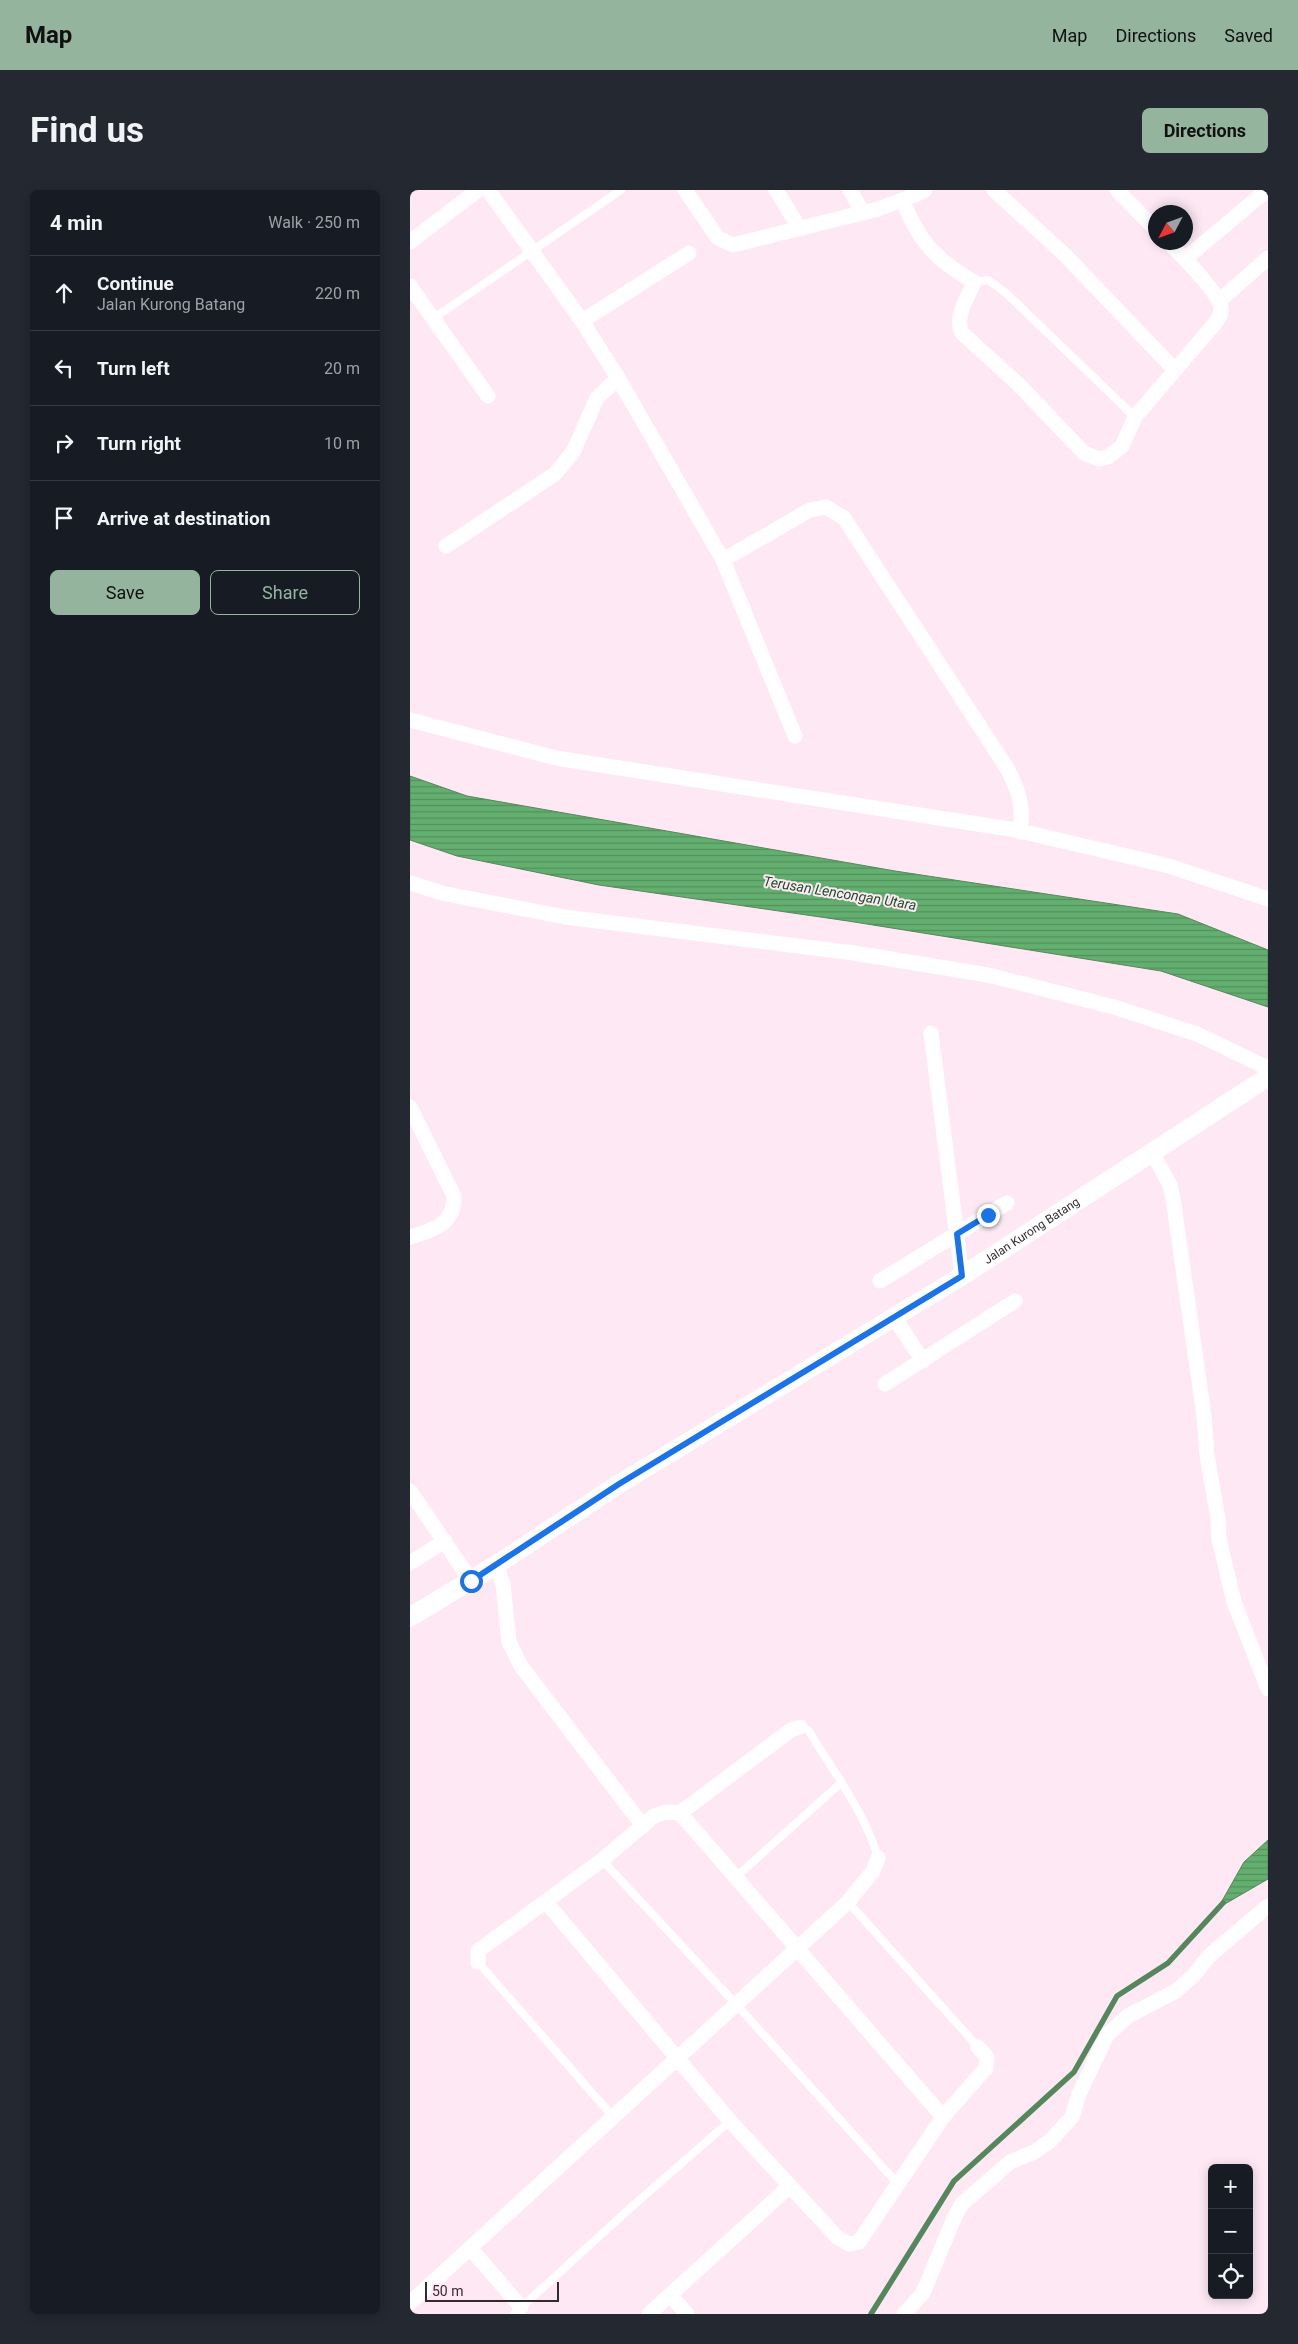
<!DOCTYPE html>
<meta charset="utf-8">
<style>
:root{--surface:#171b24;--page:#242831;--text:#f1f3f6;--muted:#9ea1a6;--line:#363941;--accent:#94b49e}
body{margin:0;font-family:Roboto,sans-serif;background:var(--page);color:var(--text)}
.controls{position:absolute;right:15px;bottom:15px;display:grid;overflow:hidden;border-radius:8px;box-shadow:0 2px 12px #0003}
.controls button{width:45px;height:45px;display:grid;place-items:center;padding:0;border:0;border-bottom:1px solid var(--line);background:var(--surface);color:var(--text);font:25px sans-serif}
.compass{position:absolute;left:738px;top:15px;width:45px;height:45px;border-radius:50%;background:var(--surface);box-shadow:0 2px 12px #0003;rotate:229deg}
.scale{position:absolute;left:15px;bottom:12px;width:134px;box-sizing:border-box;padding-left:5px;border:2px solid #342a2f;border-top:0;font-size:14px;line-height:18px;white-space:nowrap;color:#342a2f;-webkit-text-stroke:4px #fde8f4;paint-order:stroke}
.stop{position:absolute;width:15px;height:15px;margin:-11px;border:4px solid #1a73e8;border-radius:50%;background:#fff}
.stop.end{background:#1a73e8;border-color:#fff;box-shadow:0 1px 5px #0008}
.list{margin:0;padding:0;list-style:none}
h2{display:flex;justify-content:space-between;align-items:center;height:65px;margin:0;padding:0 20px;font-size:21px}
h2 small{font-size:16px;font-weight:400;color:var(--muted)}
.list li{display:grid;grid-template-columns:32px 1fr auto;gap:15px;align-items:center;box-sizing:border-box;height:75px;padding:0 20px;border-top:1px solid var(--line)}
.list b{display:block;font-size:19px;white-space:nowrap}
.list p{margin:0;font-size:16px;white-space:nowrap;color:var(--muted)}
.list em{font-size:16px;font-style:normal;color:var(--muted)}
.actions{display:flex;gap:10px;padding:15px 20px}
.actions a{flex:1;padding:11px 0;border:1px solid var(--accent);border-radius:8px;text-align:center;font-size:18px;color:var(--accent)}
.actions .main{background:var(--accent);color:#111}
.icon{flex:none;width:28px;height:28px;fill:none;stroke:currentColor;stroke-width:2;stroke-linecap:round;stroke-linejoin:round}
.map{position:relative;flex:none;width:858px;height:2124px;overflow:hidden;border-radius:8px}
header{display:flex;align-items:center;gap:30px;box-sizing:border-box;height:70px;padding:0 25px;background:var(--accent);color:#111}
header strong{font-size:24px}
nav{display:flex;gap:28px;margin-inline-start:auto;font-size:18px}
.intro{display:flex;align-items:center;justify-content:space-between;box-sizing:border-box;height:120px;padding:0 30px}
h1{margin:0;font-size:35px}
.button{padding:12px 22px;border-radius:8px;background:var(--accent);color:#111;font-size:18px;font-weight:700}
main{display:flex;gap:30px;padding:0 30px}
aside{flex:1;background:var(--surface);border-radius:8px;box-shadow:0 2px 12px #0003}
.map>svg:first-child{display:block}
.water{fill:url(#water-rules);stroke:#55875c}
.lines{fill:none;stroke-linecap:round;stroke-linejoin:round}
.stream{stroke:#55875c;stroke-width:5.5}
.service{stroke:#fff;stroke-width:8}
.minor{stroke:#fff;stroke-width:15}
.tertiary{stroke:#fff;stroke-width:19}
.route{stroke:#1a73e8;stroke-width:6}
.labels{text-anchor:middle;stroke-width:4;stroke-linejoin:round;paint-order:stroke}
.street-label{font-size:12px;fill:#342a2f;stroke:#fde8f4}
.water-label{font-size:14px;font-style:italic;fill:#194f25;stroke:#fde8f4}
</style>
<header>
<strong>Map</strong>
<nav><a>Map</a><a>Directions</a><a>Saved</a></nav>
</header>
<div class="intro"><h1>Find us</h1><a class="button">Directions</a></div>
<main>
<aside>
<h2>4 min<small>Walk · 250 m</small></h2>
<ul class="list">
<li><svg class="icon" aria-label="ahead" viewBox="0 0 24 24"><path d="M12 20V5M6 11l6-6 6 6"/></svg><div><b>Continue</b><p>Jalan Kurong Batang</p></div><em>220 m</em></li>
<li><svg class="icon" aria-label="left" viewBox="0 0 24 24"><path d="M17 20v-9H6M10 6l-5 5 5 5"/></svg><div><b>Turn left</b></div><em>20 m</em></li>
<li><svg class="icon" aria-label="right" viewBox="0 0 24 24"><path d="M7 20v-9h11M14 6l5 5-5 5"/></svg><div><b>Turn right</b></div><em>10 m</em></li>
<li><svg class="icon" aria-label="arrive" viewBox="0 0 24 24"><path d="M6 21V4h12l-3 4 3 4H6"/></svg><div><b>Arrive at destination</b></div></li>
</ul>
<div class="actions"><a class="main">Save</a><a>Share</a></div>
</aside>
<div class="map">
<svg width="858" height="2124" viewBox="0 0 858 2124">
<defs>
<pattern id="water-rules" width="6" height="5" patternUnits="userSpaceOnUse" patternTransform="scale(1.25)"><rect width="6" height="5" fill="#63af6f"/><path d="M0 2.5h6" fill="none" stroke="#528f5c"/></pattern>
</defs>
<rect width="100%" height="100%" fill="#fde8f4"/>
<path class="water" d="M0 586 57 606 485 681 768 724 858 760V817L751 781 438 731 189 695 47 666 0 650Z
M858 1650V1689L808 1718 834 1672Z"/>
<g class="lines">
<path class="stream" d="M461 2124 544 1991 664 1882 707 1806 758 1773 813 1713"/>
<path class="service" d="M564 92 578 90 596 103 725 227
M24 128 211 0
M390 1537 398 1540C422 1579 456 1624 468 1668
M192 1670 325 1813 488 1994
M326 1687 431 1593
M438 1712 568 1857
M68 1772 203 1927
M104 2124 217 2021 320 1931"/>
<path class="minor" d="M78 0 172 131 208 188 313 370 400 320 416 317 434 328 597 578C609 602 614 615 610 642
M275 0 308 48 323 55 468 19 503 6 515 0
M366 0 390 39
M440 0 453 23
M584 0 655 65 765 180
M707 0 746 40
M493 11C509 52 526 70 564 92 558 107 544 127 552 143L607 193 674 263 689 269 698 267 712 256 725 227 807 131C809 128 811 123 811 120 812 105 769 63 758 52
M0 52 68 0
M775 69 857 0
M0 96 78 206
M809 111 858 68
M172 131 279 63
M36 356 145 284 163 262 187 208 208 188
M313 370 385 546
M0 530 146 568 606 640 759 676 858 709
M0 693 32 703 155 727 444 763 578 785 704 817 787 844 858 878
M521 843 552 1086
M0 917 44 1006C45 1034 23 1040 0 1047
M743 964 760 995 763 1008 794 1226 797 1265 808 1329 809 1349 824 1412 858 1499
M470 1091 597 1013
M484 1127 513 1171
M475 1194 605 1111
M0 1301 61 1391
M0 1373 35 1351
M86 1375 93 1394 99 1452 111 1476 233 1636
M270 1623 533 1927
M136 1712 320 1931 428 2048 439 2054 449 2052 533 1927 576 1878 577 1867 568 1857
M68 1772V1761L192 1670 244 1626 256 1622 270 1623 381 1540 390 1537
M60 2058 111 2117
M260 2105 277 2124
M0 2113 438 1712 463 1681 468 1668
M239 2124 380 1996
M494 2124 513 2103 545 2026 553 2013 600 1972 624 1962 640 1951 662 1927 669 1904 697 1845 718 1826 766 1801 784 1785 799 1766 858 1716"/>
<path class="tertiary" id="s1" d="M0 1427 86 1375 209 1294 552 1086 858 887"/>
</g>
<g class="lines">
<path class="route" d="M61 1391 209 1294 552 1086 547 1044 578 1025"/>
</g>
<g class="labels">
<g class="street-label">
<text dy="4" stroke="none"><textPath href="#s1" startOffset="732">Jalan Kurong Batang</textPath></text>
</g>
<g class="water-label">
<text transform="translate(430 703) rotate(9)" y="5">Terusan Lencongan Utara</text>
</g>
</g>
</svg>
<div class="controls">
<button>+</button>
<button>−</button>
<button><svg class="icon" aria-label="locate" viewBox="0 0 24 24"><circle cx="12" cy="12" r="6"/><path d="M12 2v4M12 18v4M2 12h4M18 12h4"/></svg></button>
</div>
<svg class="compass" viewBox="-18 -18 36 36"><path d="M0-13l5 13h-10z" fill="#e53935"/><path d="M0 13l5-13h-10z" fill="#9ea1a6"/></svg>
<div class="scale">50 m</div>
<div class="stop" style="left:61px;top:1391px"></div>
<div class="stop end" style="left:578px;top:1025px"></div>
</div>
</main>
